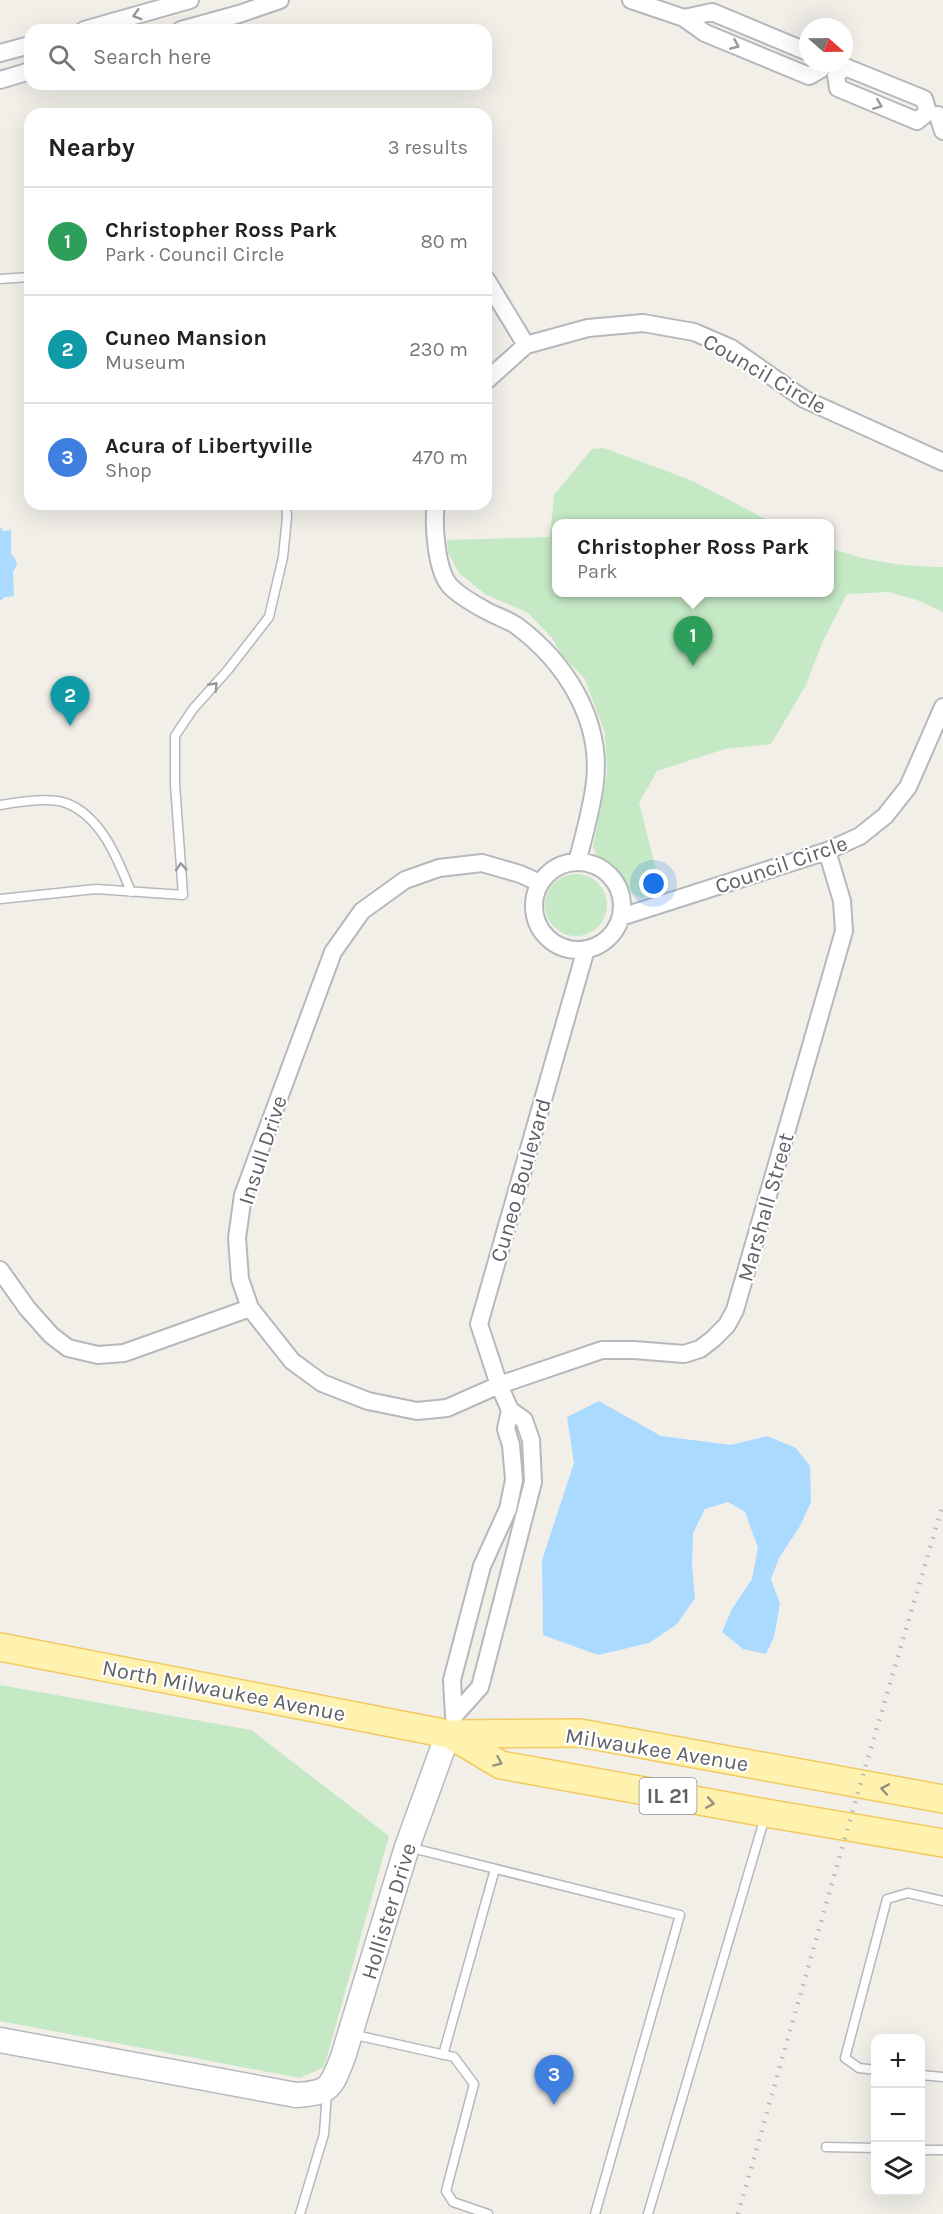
<!DOCTYPE html>
<meta charset="utf-8">
<style>
:root{--surface:#fff;--page:#f6f6f6;--text:#222;--muted:#767676;--line:#e0e0e0;--accent:#b45309}
body{margin:0;font-family:Karla,sans-serif;background:var(--page);color:var(--text)}
.controls{position:absolute;right:18px;bottom:18px;display:grid;overflow:hidden;border-radius:12px;box-shadow:0 6px 24px #0002}
.controls button{width:54px;height:54px;display:grid;place-items:center;padding:0;border:0;border-bottom:2px solid var(--line);background:var(--surface);color:var(--text);font:30px sans-serif}
.compass{position:absolute;left:799px;top:18px;width:54px;height:54px;border-radius:50%;background:var(--surface);box-shadow:0 6px 24px #0002;rotate:110deg}
.you{position:absolute;left:654px;top:884px;width:21px;height:21px;margin:-15px;border:4px solid #fff;border-radius:50%;background:#1a73e8;box-shadow:0 0 0 9px #1a73e833}
.badge{display:grid;place-items:center;width:39px;height:39px;border-radius:50%;background:var(--accent);color:#fff;font-size:20px;font-weight:700}
.pin{position:absolute;translate:-50% -50px;filter:drop-shadow(0 2px 3px #0008)}
.pin::after{content:'';position:absolute;top:32px;width:21px;height:18px;background:inherit;clip-path:polygon(0 0,100% 0,50% 100%)}
.popup{position:absolute;left:552px;top:519px;width:282px;height:78px;box-sizing:border-box;display:grid;place-content:center;border-radius:12px;background:var(--surface);filter:drop-shadow(0 2px 4px #0005);font-size:20px;white-space:nowrap;color:var(--muted)}
.popup b{font-size:22px;color:var(--text)}
.popup::after{content:'';position:absolute;left:50%;top:100%;margin-left:-12px;border:12px solid transparent;border-top-color:var(--surface)}
.list{margin:0;padding:0;list-style:none}
h2{display:flex;justify-content:space-between;align-items:center;height:78px;margin:0;padding:0 24px;font-size:26px}
h2 small{font-size:20px;font-weight:400;color:var(--muted)}
.list li{display:grid;grid-template-columns:39px 1fr auto;gap:18px;align-items:center;box-sizing:border-box;height:108px;padding:0 24px;border-top:2px solid var(--line)}
.list b{display:block;font-size:22px;white-space:nowrap}
.list p{margin:0;font-size:20px;white-space:nowrap;color:var(--muted)}
.list em{font-size:20px;font-style:normal;color:var(--muted)}
.icon{flex:none;width:33px;height:33px;fill:none;stroke:currentColor;stroke-width:2;stroke-linecap:round;stroke-linejoin:round}
.map{position:relative;flex:none;width:943px;height:2214px;overflow:hidden}
.search{position:absolute;background:var(--surface);box-shadow:0 6px 24px #0002;left:24px;top:24px;width:468px;height:66px;display:flex;align-items:center;gap:15px;box-sizing:border-box;padding:0 21px;border-radius:18px;color:var(--muted);font-size:22px}
.panel{position:absolute;background:var(--surface);box-shadow:0 6px 24px #0002;left:24px;top:108px;width:468px;height:402px;border-radius:18px}
.map>svg:first-child{display:block}
.green{fill:#c5e8c5}
.water{fill:#aadaff}
.lines{fill:none;stroke-linecap:round;stroke-linejoin:round}
.lane-casing{stroke:#b5b8bc;stroke-width:11}
.street-casing{stroke:#b5b8bc;stroke-width:20}
.secondary-casing{stroke:#b6babf;stroke-width:27}
.primary-casing{stroke:#f2c960;stroke-width:30}
.lane{stroke:#fff;stroke-width:8}
.street{stroke:#fff;stroke-width:16}
.secondary{stroke:#fff;stroke-width:24}
.primary{stroke:#fff2af;stroke-width:27}
.rail{stroke:#b6b7b8;stroke-width:4.5;stroke-dasharray:1.5 8;stroke-linecap:butt}
.oneway{stroke:#979a9d}
.oneway2{stroke:#979581}
.labels{text-anchor:middle;stroke-width:4.5;stroke-linejoin:round;paint-order:stroke}
.shield{fill:#fff;stroke:#8f9295;stroke-width:1.5}
.shield-label{font-size:21px;font-weight:bold;fill:#5f6368}
.street-label{font-size:22px;fill:#5f6368;stroke:#fff}
</style>
<div class="map">
<svg width="943" height="2214" viewBox="0 0 943 2214">
<rect width="100%" height="100%" fill="#f1efe8"/>
<path class="green" d="M604 448 693 481 773 523 556 524V592H830V548C865 561 905 567 943 567V612L917 600 888 592 847 594 823 641 806 685 771 744 725 749 657 771 639 803 663 896 642 898 621 888 613 874 600 861 593 847 607 774 605 733 585 679 561 654 552 638 528 613 485 594 459 573 448 553 447 540 550 537 554 495 592 449Z
M545 905a31 31 0 1 1 62 0a31 31 0 1 1-62 0Z
M0 1685 251 1730 389 1836 324 2067 300 2078 0 2021Z"/>
<path class="water" d="M0 527 3 531 11 530V554L16 560 17 565 13 572 14 596 5 597 0 601Z
M599 1401 661 1436 731 1445 767 1436 796 1448 810 1466 811 1502 800 1526 779 1558 771 1579 780 1604 774 1637 766 1654 743 1649 722 1632 732 1609 752 1579 758 1548 745 1512 728 1502 705 1509 693 1533 692 1567 695 1598 677 1624 649 1643 598 1655 543 1635 542 1560 574 1463 567 1417Z"/>
<g class="lines">
<g class="lane-casing">
<path id="lane" d="M0 279 30 277
M0 805C17 802 50 797 66 803 101 816 118 859 131 892
M0 899 96 889 183 895 175 784V736L193 709 227 671 269 617 283 557 287 517 286 504
M408 1847 680 1915 595 2214
M351 2034 454 2057 474 2084 446 2191 453 2202 488 2214
M443 2055 495 1869
M876 2070 859 2068 845 2058 887 1899 908 1893 943 1901
M920 2075 943 2077
M826 2147 876 2148
M920 2150H943
M300 2214 324 2134 327 2092
M648 2214 765 1817"/>
</g>
<g class="street-casing">
<path id="street" d="M631 0 684 18 705 33 809 76 821 69
M684 18 712 12 808 52
M84 30 190 0
M181 30 239 14 280 0
M0 53 30 45
M836 75 838 88 917 121 928 112
M836 75 845 67 924 99 928 112
M0 80 30 71
M938 115 943 131
M486 279 526 345
M486 381 526 345 588 328 643 323 694 332 731 348 804 399 943 462
M436 504C433 524 436 572 451 587 460 596 474 604 485 610 495 616 507 619 517 626 565 662 602 719 595 782 592 808 584 836 577 862
M534 906a44 44 0 1 1 88 0a44 44 0 1 1-88 0Z
M540 883 520 874 482 863 439 868 405 880 362 911 333 952 243 1195 237 1238 240 1279 250 1308 292 1361 322 1383 368 1401 417 1411 447 1408 499 1385 602 1350H634L684 1354 700 1349 713 1339 727 1325 735 1310 844 931 842 901 827 851
M621 917 827 851 860 836 885 816 908 787 943 707
M0 1270 27 1308 51 1335 68 1348 98 1355 124 1353 250 1308
M510 1410 524 1420 531 1440 533 1482 480 1687 454 1716 452 1680 482 1566 508 1509 514 1480 511 1445 506 1429Z
M510 1410 499 1385 479 1324 586 949"/>
</g>
<g class="secondary-casing">
<path id="secondary" d="M0 2040 296 2095C330 2093 331 2088 343 2057L407 1847 448 1734"/>
</g>
<g class="primary-casing">
<path id="primary" d="M0 1647 448 1734 580 1733 943 1799
M449 1734 501 1765 766 1813 943 1843"/>
</g>
<use href="#lane" class="lane"/>
<use href="#street" class="street"/>
<use href="#secondary" class="secondary"/>
<use href="#primary" class="primary"/>
<path class="rail" d="M738 2214 860 1785 943 1504"/>
</g>
<defs><path id="oneway-chevron" d="M-2-3.5L2.5 0L-2 3.5" fill="none" stroke-width="1.6" stroke-linecap="round" stroke-linejoin="round" transform="scale(1.5)"/></defs>
<g class="oneway">
<use href="#oneway-chevron" transform="translate(137 15) rotate(164)"/>
<use href="#oneway-chevron" transform="translate(735 45) rotate(23)"/>
<use href="#oneway-chevron" transform="translate(878 105) rotate(22)"/>
<use href="#oneway-chevron" transform="translate(214 686) rotate(-48)"/>
<use href="#oneway-chevron" transform="translate(181 867) rotate(-94)"/>
</g>
<g class="oneway2">
<use href="#oneway-chevron" transform="translate(498 1762) rotate(24)"/>
<use href="#oneway-chevron" transform="translate(885 1789) rotate(-170)"/>
<use href="#oneway-chevron" transform="translate(710 1803) rotate(10)"/>
</g>
<g class="labels">
<rect class="shield" x="639.5" y="1778" width="57" height="36" rx="4.5"/>
<g class="shield-label">
<text x="668" y="1803">IL 21</text>
</g>
<g class="street-label">
<text transform="translate(765 373) rotate(30)" y="8">Council Circle</text>
<text transform="translate(781 864) rotate(-19)" y="8">Council Circle</text>
<text transform="translate(262 1150) rotate(-72)" y="8">Insull Drive</text>
<text transform="translate(520 1180) rotate(-74)" y="8">Cuneo Boulevard</text>
<text transform="translate(765 1207) rotate(-74)" y="8">Marshall Street</text>
<text transform="translate(224 1690) rotate(11)" y="8">North Milwaukee Avenue</text>
<text transform="translate(657 1749) rotate(9)" y="8">Milwaukee Avenue</text>
<text transform="translate(388 1911) rotate(-73)" y="8">Hollister Drive</text>
</g>
</g>
</svg>
<div class="controls">
<button>+</button>
<button>−</button>
<button><svg class="icon" aria-label="layers" viewBox="0 0 24 24"><path d="M12 4l9 5-9 5-9-5zM3 14l9 5 9-5"/></svg></button>
</div>
<svg class="compass" viewBox="-18 -18 36 36"><path d="M0-13l5 13h-10z" fill="#e53935"/><path d="M0 13l5-13h-10z" fill="#767676"/></svg>
<div class="you"></div>
<div class="pin badge" style="left:693px;top:666px;background:#2e9e5b">1</div>
<div class="popup"><b>Christopher Ross Park</b>Park</div>
<div class="pin badge" style="left:70px;top:726px;background:#0f9aa8">2</div>
<div class="pin badge" style="left:554px;top:2105px;background:#3f7fe0">3</div>
<div class="search"><svg class="icon" aria-label="search" viewBox="0 0 24 24"><circle cx="10" cy="10" r="6"/><path d="M15 15l6 6"/></svg>Search here</div>
<section class="panel">
<h2>Nearby<small>3 results</small></h2>
<ul class="list">
<li><span class="badge" style="background:#2e9e5b">1</span><div><b>Christopher Ross Park</b><p>Park · Council Circle</p></div><em>80 m</em></li>
<li><span class="badge" style="background:#0f9aa8">2</span><div><b>Cuneo Mansion</b><p>Museum</p></div><em>230 m</em></li>
<li><span class="badge" style="background:#3f7fe0">3</span><div><b>Acura of Libertyville</b><p>Shop</p></div><em>470 m</em></li>
</ul>
</section>
</div>
